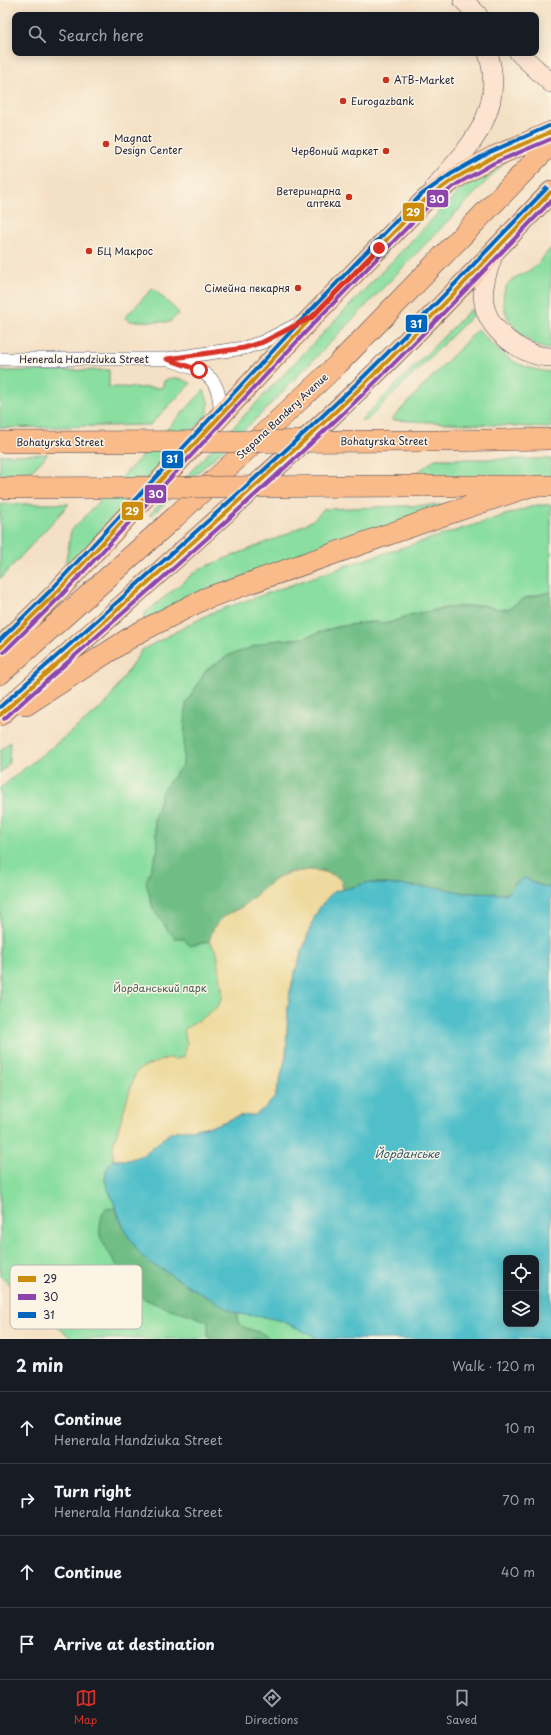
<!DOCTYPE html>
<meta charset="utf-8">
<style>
:root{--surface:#171b24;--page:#242831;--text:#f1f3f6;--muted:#9ea1a6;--line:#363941;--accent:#d93025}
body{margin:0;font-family:"Playpen Sans",sans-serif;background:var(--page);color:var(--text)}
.controls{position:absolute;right:12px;bottom:12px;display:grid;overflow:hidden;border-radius:8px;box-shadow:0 2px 10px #0003}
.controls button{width:36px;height:36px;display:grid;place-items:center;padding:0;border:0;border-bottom:1px solid var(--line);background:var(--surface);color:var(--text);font:20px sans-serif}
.stop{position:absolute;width:12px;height:12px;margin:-9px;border:3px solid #d93025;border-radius:50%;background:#fff}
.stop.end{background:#d93025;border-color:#fff;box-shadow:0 1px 4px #0008}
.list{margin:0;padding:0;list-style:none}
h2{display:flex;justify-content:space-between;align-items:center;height:52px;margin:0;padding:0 16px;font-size:17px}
h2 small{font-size:13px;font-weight:400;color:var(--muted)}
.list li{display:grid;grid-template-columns:26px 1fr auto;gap:12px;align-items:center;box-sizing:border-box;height:72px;padding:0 16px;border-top:1px solid var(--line)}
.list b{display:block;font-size:15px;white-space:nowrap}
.list p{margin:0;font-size:13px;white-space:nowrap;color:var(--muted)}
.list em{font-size:13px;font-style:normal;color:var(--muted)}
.icon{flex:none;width:22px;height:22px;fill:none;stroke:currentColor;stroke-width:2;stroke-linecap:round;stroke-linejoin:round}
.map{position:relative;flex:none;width:551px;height:1339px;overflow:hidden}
.search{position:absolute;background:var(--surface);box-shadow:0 2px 10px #0003;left:12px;right:12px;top:12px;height:44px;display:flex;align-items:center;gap:10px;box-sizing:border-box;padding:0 14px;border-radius:8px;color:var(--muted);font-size:15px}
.sheet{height:340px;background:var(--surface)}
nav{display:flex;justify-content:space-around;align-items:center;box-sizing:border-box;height:56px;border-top:1px solid var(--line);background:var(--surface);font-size:11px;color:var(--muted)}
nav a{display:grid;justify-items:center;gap:2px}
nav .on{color:var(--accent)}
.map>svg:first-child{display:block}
.green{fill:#8adea0;stroke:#56806e}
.forest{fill:#6fbd86;stroke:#487060}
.sand{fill:#eeda9e;stroke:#887e6c}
.water{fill:#51bfc9;stroke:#3a7082;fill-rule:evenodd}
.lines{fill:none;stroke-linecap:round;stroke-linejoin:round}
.street-casing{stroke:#423e50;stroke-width:14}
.secondary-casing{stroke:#423e50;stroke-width:20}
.primary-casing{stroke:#423e50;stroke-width:22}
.street{stroke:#fff;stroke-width:13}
.secondary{stroke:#fde4d1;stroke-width:19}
.primary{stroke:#fabb8b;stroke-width:21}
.primary-bridge-casing{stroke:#423e50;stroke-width:22;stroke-linecap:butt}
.primary-bridge{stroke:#fabb8b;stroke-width:21}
.bus-1-casing{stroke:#fcf5e5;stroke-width:7}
.bus-2-casing{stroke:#fcf5e5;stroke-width:7}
.bus-3-casing{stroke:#fcf5e5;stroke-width:7}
.bus-1{stroke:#cc8c0c;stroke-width:4}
.bus-2{stroke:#8e44ad;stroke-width:4}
.bus-3{stroke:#0065bd;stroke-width:4}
.route{stroke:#d93025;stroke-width:5}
.poi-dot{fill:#c8321e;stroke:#fcf5e5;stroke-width:1.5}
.labels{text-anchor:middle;stroke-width:3;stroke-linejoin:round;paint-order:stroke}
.poi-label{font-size:10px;fill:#22223b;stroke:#fcf5e5;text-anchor:start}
.street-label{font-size:10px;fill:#22223b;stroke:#fcf5e5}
.park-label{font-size:10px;fill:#415a59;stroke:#fcf5e5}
.water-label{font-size:11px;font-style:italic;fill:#32596d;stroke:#fcf5e5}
.key{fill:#fcf5e5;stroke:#bbb6b2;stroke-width:1}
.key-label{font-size:11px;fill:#22223b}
.line-badge{stroke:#fcf5e5;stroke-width:1.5}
.badge-label{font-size:11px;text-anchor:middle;font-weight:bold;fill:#fff}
</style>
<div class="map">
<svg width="551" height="1339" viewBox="0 0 551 1339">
<rect width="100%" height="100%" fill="#fcf5e5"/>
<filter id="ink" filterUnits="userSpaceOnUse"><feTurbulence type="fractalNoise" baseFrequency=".025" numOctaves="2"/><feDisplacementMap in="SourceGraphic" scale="8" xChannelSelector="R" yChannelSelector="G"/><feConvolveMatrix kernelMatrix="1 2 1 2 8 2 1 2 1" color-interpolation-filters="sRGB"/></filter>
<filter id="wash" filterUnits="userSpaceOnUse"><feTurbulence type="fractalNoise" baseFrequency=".012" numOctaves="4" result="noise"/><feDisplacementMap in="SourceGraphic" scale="16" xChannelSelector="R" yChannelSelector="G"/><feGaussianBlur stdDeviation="0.9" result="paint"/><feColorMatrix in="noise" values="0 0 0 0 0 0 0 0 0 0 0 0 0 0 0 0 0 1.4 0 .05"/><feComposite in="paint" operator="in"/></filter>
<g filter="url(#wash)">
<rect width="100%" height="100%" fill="#f4e0c4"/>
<path class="green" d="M507 160 260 415 151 516 149 515 464 186Z
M551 248V349C539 350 528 340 519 332 505 320 495 292 513 279 518 275 525 274 530 270 538 265 544 255 551 248Z
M153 288 179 313 170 322 130 321 125 317Z
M471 309 473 315 366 421 361 420Z
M478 329C500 355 515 368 551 372V428L391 420Z
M109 370V387L162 388 164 381C173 375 181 379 191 383L150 425 0 428V371Z
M204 390 208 402V414L64 571 71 531Z
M48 454 29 474 0 475V455Z
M435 459H551V479H409Z
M0 504H69L0 579Z
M460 504 144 621 145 613 199 569 285 535 313 520 324 509Z
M537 505H551V592L525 598 508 609H498L482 605 447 608 409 615 390 623 370 622 336 627 304 638 270 641 185 739 183 765 163 789 154 820 158 849 155 858 353 848 354 887 334 891 170 1133 143 1155 106 1170 105 1181 125 1231 190 1287 230 1310 238 1314 261 1316 283 1321 320 1339H72L0 1276V788L105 705 142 650 211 613 354 563Z
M10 742 9 763 0 773V751Z"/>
<path class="forest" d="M551 592V888L539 885 525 878 514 884 511 890 505 894 465 893 378 883H366L343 890 341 880 324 871 310 870 288 873 274 880 242 907 226 915 214 927 209 941 190 946 183 938H175L169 932 153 909 146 882 158 849 154 820 163 789 183 765 186 704 206 670 229 655 270 641 304 638 336 627 370 622 390 623 409 615 447 608 482 605 498 609H508L525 598Z
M115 1208 125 1231 140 1254 190 1287 238 1314 237 1320C243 1333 259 1327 270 1339H210L208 1335V1322C187 1311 156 1308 139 1295 133 1291 101 1243 100 1235 99 1227 101 1216 105 1209Z"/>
<path class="sand" d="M310 870C322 871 331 872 341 880L343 890 335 891 310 928 296 969 290 992 288 1007 286 1057 275 1097 265 1108 255 1115 239 1116 216 1125 190 1130H179L170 1133 143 1155 128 1160H113V1146L133 1080 137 1071 144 1067 168 1058 176 1059 184 1057 187 1043 184 1034 185 1029 204 1017 219 1005 223 996 217 952 209 941 214 927 226 915 242 907 274 880 288 873Z"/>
<path class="water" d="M525 878 539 885 551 888V1339H320L282 1321 261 1316 238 1314 230 1310 190 1287 162 1269 150 1264 140 1254 125 1231 105 1181 106 1170 113 1160H128L143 1155 170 1133 180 1130H190L216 1125 239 1116 255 1115 265 1108 275 1097 286 1057 288 1007 290 992 296 969 314 918 320 907 329 896 335 891 354 887 366 883 440 888 465 893 505 894 511 890 514 884ZM506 1258H536V1324H506Z"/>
</g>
<g filter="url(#ink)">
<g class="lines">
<g class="street-casing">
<path id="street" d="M0 359H167L244 348 263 342 300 323
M171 360C205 372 222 375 220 416"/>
</g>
<g class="secondary-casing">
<path id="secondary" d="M463 0 478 15
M519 53 551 83
M435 187C470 146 506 111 488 53
M495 251C480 288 475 313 508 340 521 350 535 357 551 357"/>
</g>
<g class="primary-casing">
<path id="primary" d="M439 441 551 439
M422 486H551
M0 648 56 593 312 317 425 200 454 179 491 158 551 132
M0 674 175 517 339 363 551 144
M26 705 136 634 204 599 435 518 531 486
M0 715C118 608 239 504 354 394 422 329 486 259 551 192"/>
</g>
<use href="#street" class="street"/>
<use href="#secondary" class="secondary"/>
<use href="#primary" class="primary"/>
<g class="primary-bridge-casing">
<path id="primary-bridge" d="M0 442 439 441
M0 488 422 486"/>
</g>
<use href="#primary-bridge" class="primary-bridge"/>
<g class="bus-1-casing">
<path id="bus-1" d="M0 648 56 593 312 317 425 200 454 179 491 158 551 132
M0 715C118 608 239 504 354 394 422 329 486 260 551 192"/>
</g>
<g class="bus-2-casing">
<path id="bus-2" d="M4 652 60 597 316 321 429 205 457 184 494 163 551 139
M4 719C122 613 243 509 358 399 424 335 487 267 551 201"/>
</g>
<g class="bus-3-casing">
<path id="bus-3" d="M0 640 52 589 308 313 421 195 451 174 488 153 549 126
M0 707C117 601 237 498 351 389 418 324 482 255 547 188"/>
</g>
<use href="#bus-1" class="bus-1"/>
<use href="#bus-2" class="bus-2"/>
<use href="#bus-3" class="bus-3"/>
</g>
</g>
<g class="lines" filter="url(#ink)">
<path class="route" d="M199 370 167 359 244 348 263 342 312 317 379 248"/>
</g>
<g class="poi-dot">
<circle cx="386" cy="80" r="4"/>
<circle cx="343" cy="101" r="4"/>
<circle cx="106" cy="144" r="4"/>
<circle cx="386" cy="151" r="4"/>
<circle cx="349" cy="197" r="4"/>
<circle cx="89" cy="251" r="4"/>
<circle cx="298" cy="288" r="4"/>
</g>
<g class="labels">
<g class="poi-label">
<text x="394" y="84">ATB-Market</text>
<text x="351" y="105">Eurogazbank</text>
<text x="114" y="142">Magnat<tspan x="114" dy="12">Design Center</tspan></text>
<text x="378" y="155" text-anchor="end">Червоний маркет</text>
<text x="341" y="195" text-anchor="end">Ветеринарна<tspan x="341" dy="12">аптека</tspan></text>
<text x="97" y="255">БЦ Макрос</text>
<text x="290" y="292" text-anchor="end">Сімейна пекарня</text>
</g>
<g class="street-label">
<text x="84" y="363">Henerala Handziuka Street</text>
<text transform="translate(282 416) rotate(-43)" y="4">Stepana Bandery Avenue</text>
<text x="384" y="445">Bohatyrska Street</text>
<text x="60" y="446">Bohatyrska Street</text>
</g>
<g class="park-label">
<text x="160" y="992">Йорданський парк</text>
</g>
<g class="water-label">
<text x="407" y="1158">Йорданське</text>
</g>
</g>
<rect x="10" y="1265" width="132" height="64" rx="6" class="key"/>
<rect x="18" y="1276" width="18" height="6" fill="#cc8c0c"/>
<rect x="18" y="1294" width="18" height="6" fill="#8e44ad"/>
<rect x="18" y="1312" width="18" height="6" fill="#0065bd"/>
<g class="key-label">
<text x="43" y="1283">29</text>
<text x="43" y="1301">30</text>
<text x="43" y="1319">31</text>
</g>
<g class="line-badge">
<rect x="426" y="189" width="23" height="19" rx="4" fill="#8e44ad"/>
<rect x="402" y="202" width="23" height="20" rx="4" fill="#cc8c0c"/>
<rect x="405" y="314" width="23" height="19" rx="4" fill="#0065bd"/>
<rect x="161" y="450" width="23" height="19" rx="4" fill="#0065bd"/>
<rect x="144" y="484" width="23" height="20" rx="4" fill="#8e44ad"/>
<rect x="121" y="501" width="23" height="20" rx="4" fill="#cc8c0c"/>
</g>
<g class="badge-label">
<text x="437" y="203">30</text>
<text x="413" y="216">29</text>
<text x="416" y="328">31</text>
<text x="172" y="463">31</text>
<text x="156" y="498">30</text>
<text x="132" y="515">29</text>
</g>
</svg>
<div class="controls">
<button><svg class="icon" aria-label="locate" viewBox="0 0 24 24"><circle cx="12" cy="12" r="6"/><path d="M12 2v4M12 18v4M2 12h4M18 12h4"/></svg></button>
<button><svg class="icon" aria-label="layers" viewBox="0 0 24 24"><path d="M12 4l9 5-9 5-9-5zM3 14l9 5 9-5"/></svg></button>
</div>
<div class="stop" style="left:199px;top:370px"></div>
<div class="stop end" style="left:379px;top:248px"></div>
<div class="search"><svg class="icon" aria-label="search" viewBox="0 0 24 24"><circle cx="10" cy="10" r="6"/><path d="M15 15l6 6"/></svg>Search here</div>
</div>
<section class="sheet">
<h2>2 min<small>Walk · 120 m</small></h2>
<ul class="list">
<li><svg class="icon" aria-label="ahead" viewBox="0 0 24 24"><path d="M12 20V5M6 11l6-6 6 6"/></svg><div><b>Continue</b><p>Henerala Handziuka Street</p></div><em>10 m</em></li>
<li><svg class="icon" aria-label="right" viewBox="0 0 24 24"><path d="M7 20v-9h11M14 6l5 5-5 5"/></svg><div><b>Turn right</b><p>Henerala Handziuka Street</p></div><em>70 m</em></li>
<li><svg class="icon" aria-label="ahead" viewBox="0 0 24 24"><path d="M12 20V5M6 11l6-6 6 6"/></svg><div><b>Continue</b></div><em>40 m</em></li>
<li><svg class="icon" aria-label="arrive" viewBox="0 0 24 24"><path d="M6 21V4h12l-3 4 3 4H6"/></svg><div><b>Arrive at destination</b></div></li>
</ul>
</section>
<nav>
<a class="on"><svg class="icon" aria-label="map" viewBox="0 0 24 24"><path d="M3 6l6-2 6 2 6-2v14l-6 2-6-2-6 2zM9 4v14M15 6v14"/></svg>Map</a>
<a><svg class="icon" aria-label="directions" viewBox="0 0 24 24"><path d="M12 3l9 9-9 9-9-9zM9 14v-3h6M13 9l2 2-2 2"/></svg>Directions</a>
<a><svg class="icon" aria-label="saved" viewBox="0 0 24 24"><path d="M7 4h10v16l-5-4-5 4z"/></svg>Saved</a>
</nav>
